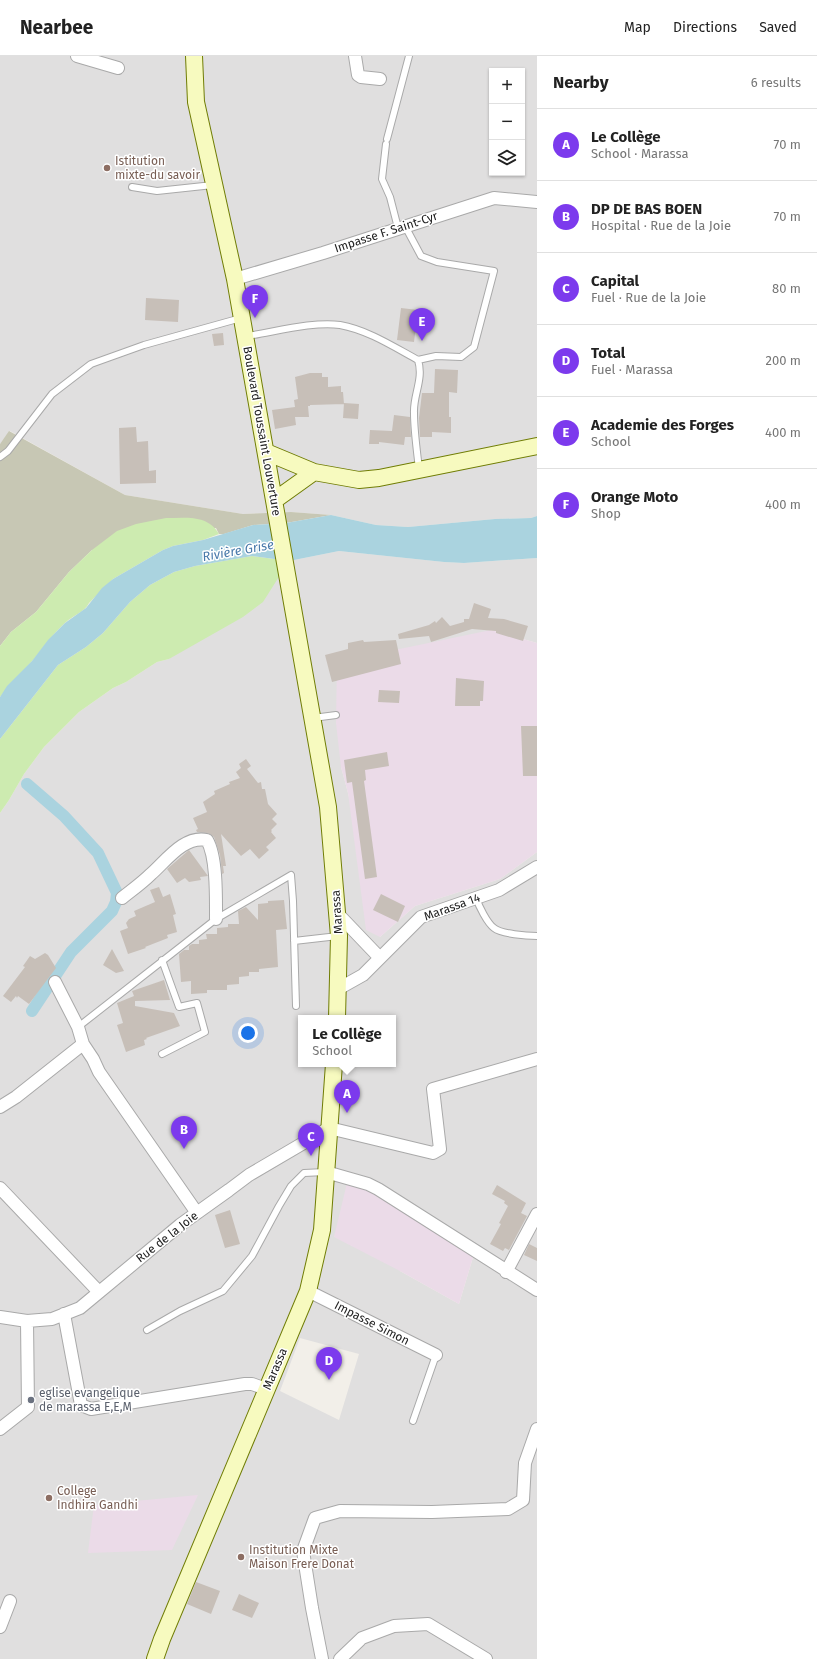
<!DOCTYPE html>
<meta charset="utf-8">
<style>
:root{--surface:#fff;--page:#f6f6f6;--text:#222;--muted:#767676;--line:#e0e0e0;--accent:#7c3aed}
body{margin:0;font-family:"Fira Sans",sans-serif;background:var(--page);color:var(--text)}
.controls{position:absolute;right:12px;top:12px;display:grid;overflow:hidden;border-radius:0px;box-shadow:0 1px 3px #0004}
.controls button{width:36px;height:36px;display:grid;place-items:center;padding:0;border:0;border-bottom:1px solid var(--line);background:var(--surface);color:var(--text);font:20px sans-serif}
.you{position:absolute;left:248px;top:977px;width:14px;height:14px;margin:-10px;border:3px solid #fff;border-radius:50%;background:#1a73e8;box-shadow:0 0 0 6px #1a73e833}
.badge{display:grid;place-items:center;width:26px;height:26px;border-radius:50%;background:var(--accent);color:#fff;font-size:13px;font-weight:700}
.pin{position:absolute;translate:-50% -33px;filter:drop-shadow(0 1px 2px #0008)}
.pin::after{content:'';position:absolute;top:21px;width:14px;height:12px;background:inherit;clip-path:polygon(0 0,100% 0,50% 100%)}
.popup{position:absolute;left:298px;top:959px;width:98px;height:52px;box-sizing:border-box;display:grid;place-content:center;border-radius:0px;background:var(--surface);filter:drop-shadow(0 1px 3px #0005);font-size:13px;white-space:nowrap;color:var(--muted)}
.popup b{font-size:15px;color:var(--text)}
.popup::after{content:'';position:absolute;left:50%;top:100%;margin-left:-8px;border:8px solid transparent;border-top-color:var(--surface)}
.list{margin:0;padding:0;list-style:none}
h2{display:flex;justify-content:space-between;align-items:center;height:52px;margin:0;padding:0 16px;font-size:17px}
h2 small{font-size:13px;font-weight:400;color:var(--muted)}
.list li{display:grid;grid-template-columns:26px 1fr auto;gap:12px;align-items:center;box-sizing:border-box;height:72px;padding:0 16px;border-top:1px solid var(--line)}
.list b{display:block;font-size:15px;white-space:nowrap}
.list p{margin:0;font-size:13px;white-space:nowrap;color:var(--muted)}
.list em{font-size:13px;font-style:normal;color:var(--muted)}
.icon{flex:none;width:22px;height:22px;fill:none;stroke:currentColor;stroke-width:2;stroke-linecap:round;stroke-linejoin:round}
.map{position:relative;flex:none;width:537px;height:1603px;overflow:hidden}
header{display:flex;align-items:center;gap:24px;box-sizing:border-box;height:56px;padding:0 20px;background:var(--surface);border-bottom:1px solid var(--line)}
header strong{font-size:19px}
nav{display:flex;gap:22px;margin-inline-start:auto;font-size:14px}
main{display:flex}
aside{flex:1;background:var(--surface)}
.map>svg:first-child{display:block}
.residential{fill:#e0dfdf;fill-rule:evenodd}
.industrial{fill:#ebdbe8}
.construction{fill:#c7c7b4}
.grass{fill:#cdebb0}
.water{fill:#aad3df}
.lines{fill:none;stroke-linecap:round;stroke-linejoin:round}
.canal{stroke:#aad3df;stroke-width:12}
.building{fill:#c7bfb8}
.lane-casing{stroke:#a9a9a9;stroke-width:8}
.street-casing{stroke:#a9a9a9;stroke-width:14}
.secondary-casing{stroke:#707d05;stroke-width:18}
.lane{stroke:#fff;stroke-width:6}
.street{stroke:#fff;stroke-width:12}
.secondary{stroke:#f7fabf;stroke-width:16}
.education-dot{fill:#8d6e63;stroke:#fff;stroke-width:1.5}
.worship-dot{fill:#6b7280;stroke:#fff;stroke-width:1.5}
.labels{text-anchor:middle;stroke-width:3;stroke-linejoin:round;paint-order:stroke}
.education-label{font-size:12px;fill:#785e54;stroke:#fff;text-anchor:start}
.street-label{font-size:12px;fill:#222;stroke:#fff}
.worship-label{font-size:12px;fill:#5b616d;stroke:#fff;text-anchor:start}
.water-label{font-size:13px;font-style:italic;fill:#4a7aab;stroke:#fff}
</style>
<header>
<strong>Nearbee</strong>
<nav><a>Map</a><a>Directions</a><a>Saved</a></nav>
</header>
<main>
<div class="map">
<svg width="537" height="1603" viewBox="0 0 537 1603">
<rect width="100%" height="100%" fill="#f2efe9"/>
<path class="residential" d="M0 0H537V460L531 462 495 463 408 471 376 469 331 459 291 456 243 458 125 439 10 375 0 388ZM492 15H522V117H492Z
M339 495 444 506 464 507 537 502V587L491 574 341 711 348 737 380 881 415 850 500 823 537 796V1603H0V757L9 744 24 718 44 691 79 656 113 632 126 626 157 606 169 603 282 516 289 505ZM301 962H393V1008H301ZM474 1198 459 1248 400 1215ZM300 1282 359 1298 339 1364 280 1335Z"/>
<path class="industrial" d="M491 574 537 587V796L500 823 415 850 380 881 366 874 348 737 341 711 336 667 337 606Z
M347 1127 376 1135 474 1198 459 1248 400 1215 334 1181Z
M198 1439 172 1494 88 1497 94 1449Z"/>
<path class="construction" d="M9 375 125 439 243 458 291 456 331 459 286 467 253 469 224 478H219L216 472 92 494 69 516 36 556 11 576 0 590V388Z"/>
<path class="grass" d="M166 462C185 462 208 458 219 478L203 484 173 490 163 494 113 523 89 547C84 557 73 559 65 567 53 578 44 591 33 604 22 617 10 627 0 641V590L11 576 36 556 69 516 92 494 117 475 136 468Z
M252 500 289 505 263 546 243 561 169 603 157 606 126 626 113 632 79 656 44 691 24 718 9 744 0 757V683L58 609 86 591 103 577 130 546 150 529 174 516 195 510Z"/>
<path class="water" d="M331 459 376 469 408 471 495 463 531 462 537 460V502L464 507 444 506 339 495 289 505 252 500 195 510 174 516 150 529 130 546 103 577 86 591 58 609 0 683V641L7 630 32 605 48 584 65 567 86 552 102 532 113 523 163 494 173 490 203 484 253 469 286 467Z"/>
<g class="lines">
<path class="canal" d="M27 728 64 760 98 797 117 837 116 846 112 855 71 896 32 955"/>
</g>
<path class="building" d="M146 242 179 244 178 266 145 264Z
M401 252 418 254 414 286 397 284Z
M223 277 224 289 214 290 212 278Z
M435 313 458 314 457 337 449 336V361H451V377L432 376V381H420L419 362 422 337H434Z
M310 317H322V321H328V331L341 330V336H343L344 348 310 349V350H308L309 361H295L296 369 275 373 272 354 295 351 294 344 298 343 295 321Z
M344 347 359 348 358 363 343 362Z
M394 359 410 361 411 381H405L404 389 379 386V388H369L370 374 392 375Z
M136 371 137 386 148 385 149 415 156 414V427L120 428 119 372Z
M474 547 491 553 488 562 504 563 528 570 523 585 496 577V575L472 573 431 586 429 580 399 583 398 578 429 569 435 565 436 567 442 561 450 570 464 566V563H469Z
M363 584 364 586 396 584 401 608 332 626 325 599 348 593V587Z
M456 622 484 625 483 645H480V650H455Z
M379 634 400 635 399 647 378 646Z
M521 670H537V720H523Z
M387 696 389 710 365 714 366 724 364 725 377 821 365 823 352 726 347 727 344 704Z
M246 703 251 710 247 713 258 727 261 726 262 733H265L268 748 277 758 272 763 277 768 271 774 272 775 271 776 276 782 266 791 269 794 259 803 250 793 241 800 221 778 226 810H223L224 817 222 818 220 799 214 781 208 777 197 776 196 774 198 773 193 762 207 756 203 746 215 738 214 735 230 728 229 726 240 722 236 716 241 712 239 708Z
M189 794 208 820 200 821 201 824 189 826 185 822 177 827 167 813Z
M159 831 163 841 170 838 176 858 173 859 177 876 167 879 168 882 145 891 146 892 128 898 120 875 128 872 126 867 129 863 136 860 134 855 155 846 150 834Z
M381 838 405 850 398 866 373 854Z
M284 844 287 873 276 874 278 911 259 913V916H249V920L239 921V928L227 929V934H207V937L191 938V925L181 926 179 898 184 894H189V890L192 888H199V884L207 883 206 878H217V872L228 871V868H239L238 855 246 851 258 864V848L268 847V845Z
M112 893 124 915 116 917 103 909Z
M45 897 48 899 56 912 29 948 18 940 17 942 16 940 11 946 3 940 25 911 23 910 30 900 35 903Z
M164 924 170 944 135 945V950L174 957 180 970 146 982 147 983 144 984 145 989 126 996 117 969 123 967 117 947 134 940 132 935Z
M497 1129 526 1147 521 1157 527 1160 510 1192 509 1194 505 1192 503 1195 490 1188 501 1168 499 1167 508 1150 504 1147 505 1145 492 1138Z
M230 1154 240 1188 225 1192 215 1159Z
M529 1188 537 1192V1205L524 1199Z
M196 1526 220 1535 211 1558 187 1548Z
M239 1538 259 1547 252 1562 232 1554Z"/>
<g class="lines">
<g class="lane-casing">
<path id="lane" d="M387 83 409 0
M386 88 382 123 390 141 398 172
M132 131 157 135 213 129
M405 170 421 200 437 206 494 215 474 291 461 301 436 300 418 304
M247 280C274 276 314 265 340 269 368 274 394 291 418 304 424 323 413 339 414 357 414 375 417 395 419 413
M0 401 8 395 52 338 91 308 144 289 241 262
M313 662 336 659
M476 842C479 850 487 867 494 872 501 878 527 880 537 880
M294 885 338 880
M78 971 216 863 291 819 293 845 296 950
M162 998 205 976 197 947 179 951 162 904
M147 1274 180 1255 223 1235 252 1200 279 1150 291 1130 304 1117 325 1116
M413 1365 436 1299"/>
</g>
<g class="street-casing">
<path id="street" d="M77 0 118 12
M355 0 358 19 361 21 380 23
M235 223 323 197 494 142 537 146
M122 842C132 834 142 827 151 818 166 805 184 779 207 784 217 801 216 842 216 863
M337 857 380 902
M55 926 78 971 83 988
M338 933 363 919 421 861 499 834 537 811
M0 1051 16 1041 83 988 93 1003 99 1016 197 1157
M326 1116 368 1128 378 1133 537 1234
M0 1132 99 1236
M506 1216 537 1158
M308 1235 436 1299
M64 1258 81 1349 91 1353 245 1328H252L266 1333
M0 1261 27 1265 52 1263 80 1252 180 1169 229 1134 249 1119 329 1072 433 1097 440 1093 433 1033 537 1003
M0 1373 28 1351 27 1265
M0 1571 10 1545
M322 1603 312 1552 303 1495 315 1462 340 1455 432 1456 508 1453 523 1444 525 1407 537 1373
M340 1603 362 1582 394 1570 428 1568 486 1603"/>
</g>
<g class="secondary-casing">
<path id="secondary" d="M194 0 196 46 235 223 328 751 339 880 337 962
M266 396 314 416 359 424 379 422 537 390
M275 444 314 416
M155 1603 162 1583 308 1235 322 1174 334 1008"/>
</g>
<use href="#lane" class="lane"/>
<use href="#street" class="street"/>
<use href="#secondary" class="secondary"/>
</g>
<g class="education-dot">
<circle cx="107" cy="112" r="4"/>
<circle cx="49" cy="1442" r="4"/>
<circle cx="241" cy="1501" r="4"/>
</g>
<circle class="worship-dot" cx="31" cy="1344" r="4"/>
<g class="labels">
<g class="education-label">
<text x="115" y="109">Istitution<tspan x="115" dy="14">mixte-du savoir</tspan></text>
<text x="57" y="1439">College<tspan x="57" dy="14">Indhira Gandhi</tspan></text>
<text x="249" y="1498">Institution Mixte<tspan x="249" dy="14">Maison Frere Donat</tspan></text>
</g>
<g class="street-label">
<text transform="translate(386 176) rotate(-18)" y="4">Impasse F. Saint-Cyr</text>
<text transform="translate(262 375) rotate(80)" y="4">Boulevard Toussaint Louverture</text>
<text transform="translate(452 851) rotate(-20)" y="4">Marassa 14</text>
<text transform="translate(337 856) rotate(-94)" y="4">Marassa</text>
<text transform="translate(167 1181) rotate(-38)" y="4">Rue de la Joie</text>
<text transform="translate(372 1267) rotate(27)" y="4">Impasse Simon</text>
<text transform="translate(275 1313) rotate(-67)" y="4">Marassa</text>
</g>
<g class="worship-label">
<text x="39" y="1341">eglise evangelique<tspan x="39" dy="14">de marassa E,E,M</tspan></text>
</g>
<g class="water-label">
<text transform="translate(238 494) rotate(-10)" y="5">Rivière Grise</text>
</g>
</g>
</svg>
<div class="controls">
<button>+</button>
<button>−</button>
<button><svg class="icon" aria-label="layers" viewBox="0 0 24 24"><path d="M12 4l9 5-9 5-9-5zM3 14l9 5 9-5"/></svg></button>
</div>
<div class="you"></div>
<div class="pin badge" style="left:347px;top:1057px">A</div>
<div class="popup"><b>Le Collège</b>School</div>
<div class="pin badge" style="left:184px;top:1093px">B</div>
<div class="pin badge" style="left:311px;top:1100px">C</div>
<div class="pin badge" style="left:329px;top:1324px">D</div>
<div class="pin badge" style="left:422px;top:285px">E</div>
<div class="pin badge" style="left:255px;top:262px">F</div>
</div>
<aside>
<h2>Nearby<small>6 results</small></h2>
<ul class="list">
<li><span class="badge">A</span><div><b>Le Collège</b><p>School · Marassa</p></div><em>70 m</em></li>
<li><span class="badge">B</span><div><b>DP DE BAS BOEN</b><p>Hospital · Rue de la Joie</p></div><em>70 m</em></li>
<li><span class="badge">C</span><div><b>Capital</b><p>Fuel · Rue de la Joie</p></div><em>80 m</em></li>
<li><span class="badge">D</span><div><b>Total</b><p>Fuel · Marassa</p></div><em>200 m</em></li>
<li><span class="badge">E</span><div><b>Academie des Forges</b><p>School</p></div><em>400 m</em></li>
<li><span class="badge">F</span><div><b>Orange Moto</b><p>Shop</p></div><em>400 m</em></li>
</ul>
</aside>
</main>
